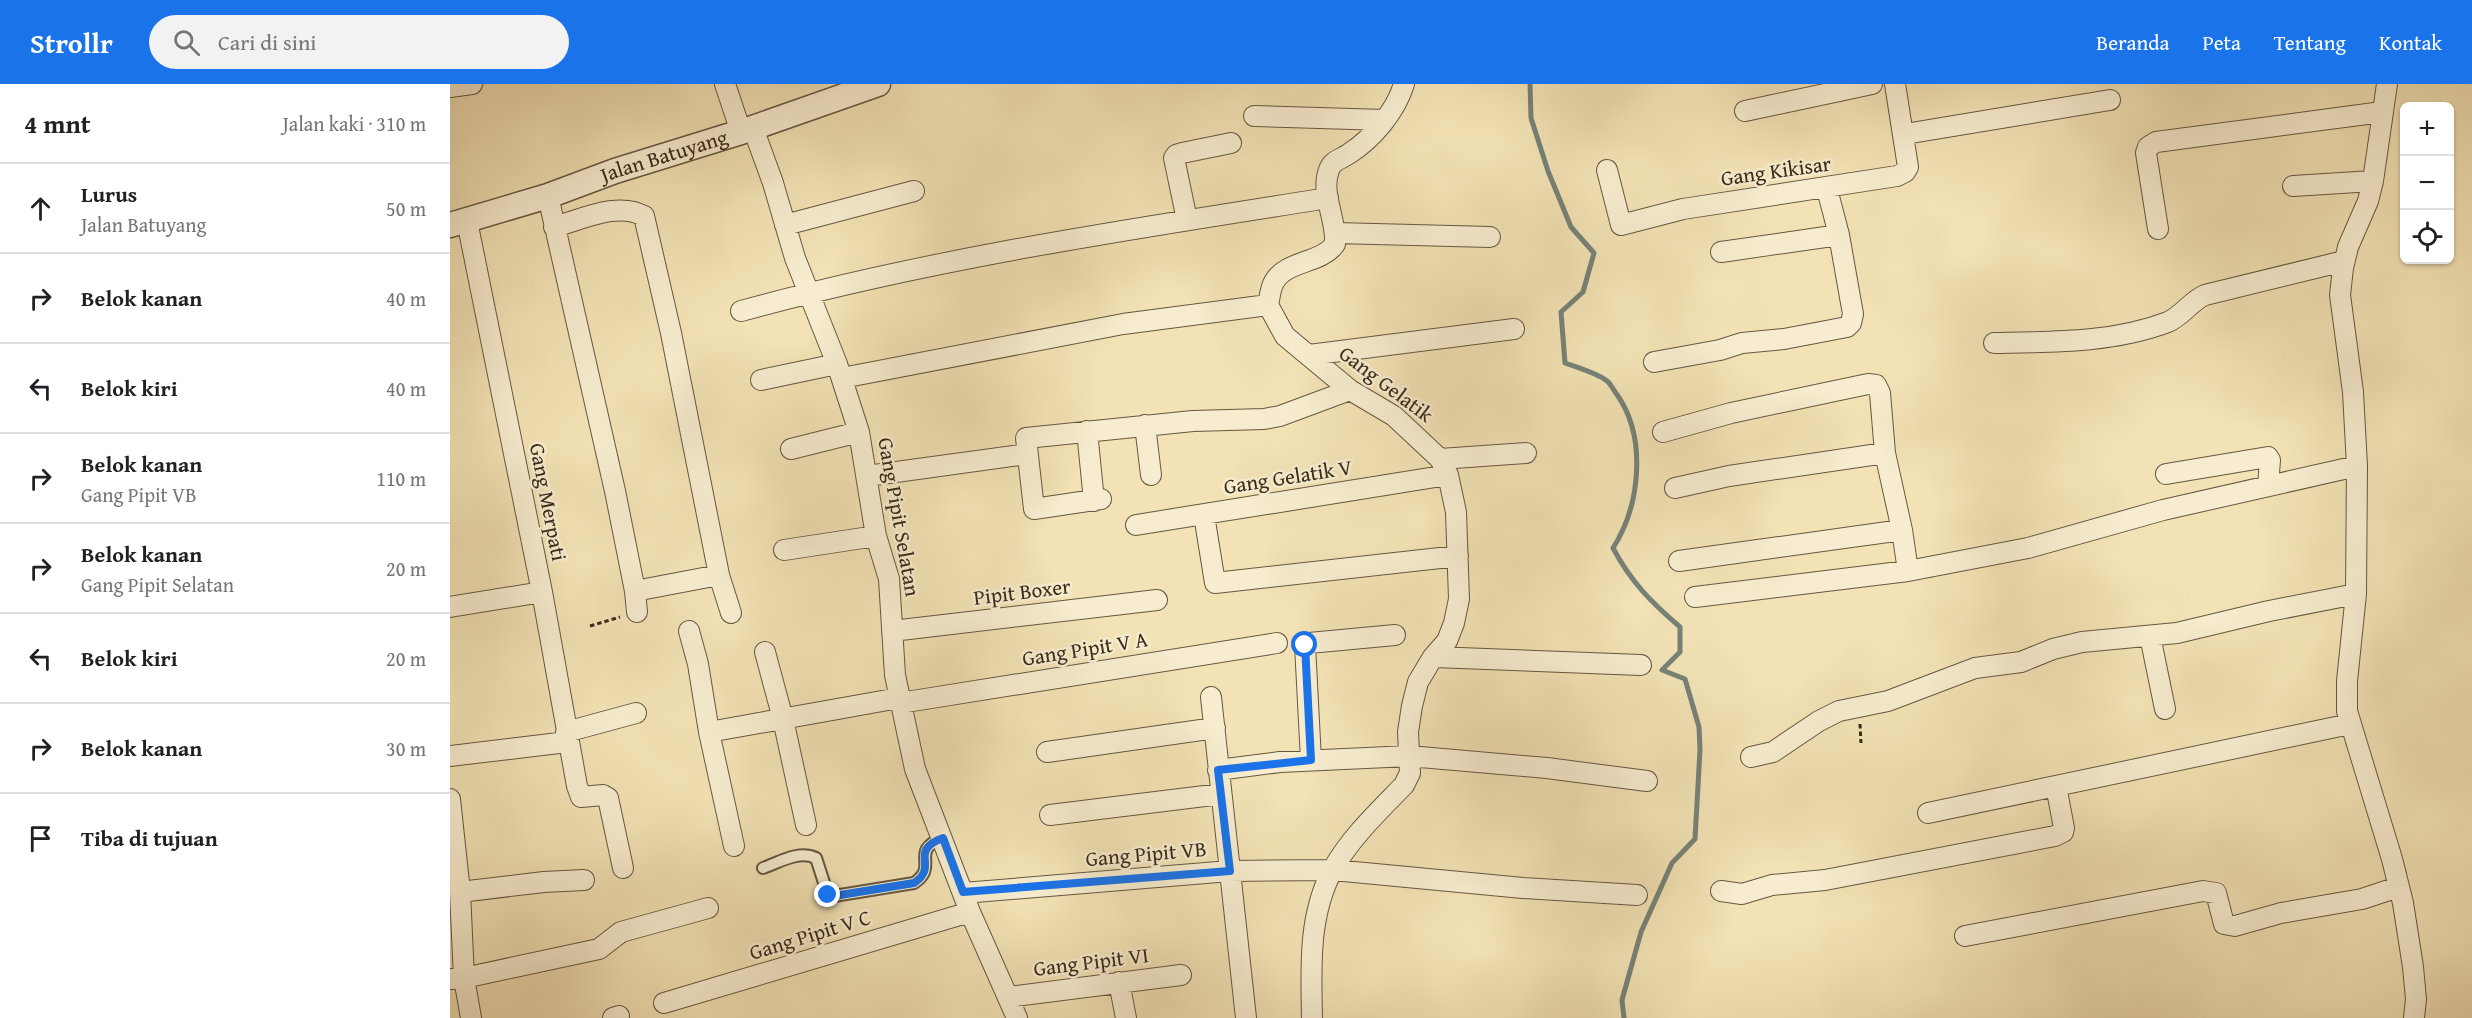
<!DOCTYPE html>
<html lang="id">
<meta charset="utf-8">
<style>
:root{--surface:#fff;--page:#f2f2f2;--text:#202124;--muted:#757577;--line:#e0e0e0;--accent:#1a73e8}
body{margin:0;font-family:"Gentium Book Plus",serif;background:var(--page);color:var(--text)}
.controls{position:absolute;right:18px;top:18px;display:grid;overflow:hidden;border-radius:9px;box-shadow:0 2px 4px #0004}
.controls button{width:54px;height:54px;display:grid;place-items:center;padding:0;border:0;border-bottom:2px solid var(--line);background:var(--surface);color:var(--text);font:30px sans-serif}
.stop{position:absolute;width:18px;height:18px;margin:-14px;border:4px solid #1a73e8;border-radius:50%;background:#fff}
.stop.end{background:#1a73e8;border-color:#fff;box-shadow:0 2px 6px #0008}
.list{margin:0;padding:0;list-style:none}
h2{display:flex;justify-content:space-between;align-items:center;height:78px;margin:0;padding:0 24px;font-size:26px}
h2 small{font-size:20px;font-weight:400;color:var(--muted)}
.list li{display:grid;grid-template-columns:39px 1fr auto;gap:18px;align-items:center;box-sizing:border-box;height:90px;padding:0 24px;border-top:2px solid var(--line)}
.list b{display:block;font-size:22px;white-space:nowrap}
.list p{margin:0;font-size:20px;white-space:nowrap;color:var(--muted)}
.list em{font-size:20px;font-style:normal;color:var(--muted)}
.icon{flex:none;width:33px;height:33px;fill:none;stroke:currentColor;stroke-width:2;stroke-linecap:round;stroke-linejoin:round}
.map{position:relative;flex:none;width:2022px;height:934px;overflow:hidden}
header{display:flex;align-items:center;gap:36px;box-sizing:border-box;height:84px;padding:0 30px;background:var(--accent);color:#fff}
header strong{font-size:28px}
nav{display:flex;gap:33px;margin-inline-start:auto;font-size:21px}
.search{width:420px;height:54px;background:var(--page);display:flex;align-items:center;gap:15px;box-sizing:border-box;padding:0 21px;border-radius:33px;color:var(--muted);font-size:22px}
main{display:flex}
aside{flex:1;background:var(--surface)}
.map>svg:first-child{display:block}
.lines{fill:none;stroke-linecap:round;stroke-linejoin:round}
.stream{stroke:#768278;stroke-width:5}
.service-casing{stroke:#665840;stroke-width:14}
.minor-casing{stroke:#665840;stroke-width:22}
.tertiary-casing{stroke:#665840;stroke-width:27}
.path{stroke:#382a19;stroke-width:3;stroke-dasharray:4.5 3;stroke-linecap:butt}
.service{stroke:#f7eccf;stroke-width:10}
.minor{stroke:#f7eccf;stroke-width:20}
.tertiary{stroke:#f7eccf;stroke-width:24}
.route{stroke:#1a73e8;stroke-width:8}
.labels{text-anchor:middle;stroke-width:5;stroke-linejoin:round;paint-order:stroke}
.street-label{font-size:21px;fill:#382a19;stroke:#f7eccf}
</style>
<header>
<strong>Strollr</strong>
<div class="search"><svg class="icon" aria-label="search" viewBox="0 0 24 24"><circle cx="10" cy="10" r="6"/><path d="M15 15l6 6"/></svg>Cari di sini</div>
<nav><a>Beranda</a><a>Peta</a><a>Tentang</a><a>Kontak</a></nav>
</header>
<main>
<aside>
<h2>4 mnt<small>Jalan kaki · 310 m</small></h2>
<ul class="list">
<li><svg class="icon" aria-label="ahead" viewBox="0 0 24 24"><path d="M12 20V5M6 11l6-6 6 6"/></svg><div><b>Lurus</b><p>Jalan Batuyang</p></div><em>50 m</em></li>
<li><svg class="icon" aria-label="right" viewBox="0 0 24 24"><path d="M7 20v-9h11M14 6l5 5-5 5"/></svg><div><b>Belok kanan</b></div><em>40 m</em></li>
<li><svg class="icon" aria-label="left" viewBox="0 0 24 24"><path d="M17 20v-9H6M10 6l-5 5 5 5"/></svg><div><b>Belok kiri</b></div><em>40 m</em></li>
<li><svg class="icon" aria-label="right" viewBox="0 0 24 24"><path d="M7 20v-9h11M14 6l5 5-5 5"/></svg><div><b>Belok kanan</b><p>Gang Pipit VB</p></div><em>110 m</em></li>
<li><svg class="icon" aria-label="right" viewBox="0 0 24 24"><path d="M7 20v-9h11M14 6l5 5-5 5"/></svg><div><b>Belok kanan</b><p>Gang Pipit Selatan</p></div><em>20 m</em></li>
<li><svg class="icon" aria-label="left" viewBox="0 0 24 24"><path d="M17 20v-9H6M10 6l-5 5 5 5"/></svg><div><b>Belok kiri</b></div><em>20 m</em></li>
<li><svg class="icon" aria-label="right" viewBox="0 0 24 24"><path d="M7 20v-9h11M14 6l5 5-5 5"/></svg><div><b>Belok kanan</b></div><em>30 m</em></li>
<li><svg class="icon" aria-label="arrive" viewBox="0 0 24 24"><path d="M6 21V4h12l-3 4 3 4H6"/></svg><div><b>Tiba di tujuan</b></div></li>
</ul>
</aside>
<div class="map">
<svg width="2022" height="934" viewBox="0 0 2022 934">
<rect width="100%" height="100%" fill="#f2e2b5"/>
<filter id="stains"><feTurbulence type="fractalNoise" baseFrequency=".00333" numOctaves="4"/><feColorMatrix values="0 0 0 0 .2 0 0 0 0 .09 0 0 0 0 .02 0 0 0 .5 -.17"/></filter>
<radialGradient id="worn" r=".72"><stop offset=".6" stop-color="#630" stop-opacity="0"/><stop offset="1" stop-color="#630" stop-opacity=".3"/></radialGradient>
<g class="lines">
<path class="stream" d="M1080 0 1081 34 1098 87 1121 143 1144 169 1133 208 1111 228 1115 279C1126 283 1149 290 1157 297 1161 300 1164 307 1168 312 1197 355 1190 422 1163 464 1181 498 1201 518 1230 543V568L1212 586 1235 595 1249 643 1250 666 1245 755 1222 779 1191 848 1172 916 1174 934"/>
<g class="service-casing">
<path id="service" d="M313 784C330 778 348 766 366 774L378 811 384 812 464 799C490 782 458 767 493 754"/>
</g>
<g class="minor-casing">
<path id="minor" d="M275 0 291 48
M1937 0 1923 97 1918 117 1898 163 1893 184 1890 211 1903 308 1907 382 1906 510 1897 597V627L1942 775 1953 819 1963 883 1966 915 1964 934
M0 3 22 0
M1295 27 1422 0
M804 32 935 36
M303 44 323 99 345 174 387 280 409 348 426 452 439 495 445 591 465 685 520 828 567 934
M1455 50 1660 16
M1157 86 1171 141 1233 125 1447 92 1455 88 1458 83 1445 0
M1843 102 1923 97
M98 112 165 407 185 507 187 528
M737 136 724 74 726 71 732 69 781 59
M17 137 92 508 127 702 131 713 153 711 158 714 173 784
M335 141 464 107
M104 143C131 136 168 117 194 132L221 249 269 491 281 529
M1708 145 1696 69 1698 63 1706 58 1932 28
M886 149 1040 153
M1271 168 1389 151
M291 227C483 174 682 145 878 114
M1544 259C1602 258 1663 259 1718 238 1732 232 1741 217 1755 211L1894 177
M859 271 1064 245
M1204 278 1270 266 1292 259 1334 255 1397 243 1401 239 1403 230 1389 151 1377 105
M392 294 673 240 818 221
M311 296 387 280
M695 341 701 391
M637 347 644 417
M1213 348 1281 329 1418 300 1426 301 1430 309 1435 369 1452 446 1458 487
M341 365 409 348
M990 375 1076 369
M1716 390 1818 373 1820 376 1818 402
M417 392 577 370
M1225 404 1279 392 1435 369
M651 415 584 425 576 354 743 337 814 335 830 332 900 306
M754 431 765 499 1008 472
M686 441 998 391
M334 466 426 452
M1229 477 1452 446
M185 507 269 491
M1245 513 1458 487 1578 464 1713 426 1907 382
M0 523 92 508
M239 547 248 580 259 648 284 762
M442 547 707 516
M1700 552 1715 625
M315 568 333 635 356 741
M983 573 1191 581
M761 613 796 934
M450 619 827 559
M116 648 186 629
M259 648 449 614
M597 668 765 644
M0 672 117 658
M1301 673 1323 668 1369 637 1389 627 1438 617 1525 584 1571 578 1603 565 1632 558 1727 549 1819 527 1906 510
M861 676 855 561 859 559 945 551
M768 686 830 678 959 672 1097 684 1197 697
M0 715 10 808 14 894 0 895
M1478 729 1900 640
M600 731 771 710
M1271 807 1292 810 1322 801 1375 796 1605 752 1613 748 1614 744 1606 702
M10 808 94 798 134 796
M513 809 780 787 883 786 1073 804 1187 811
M1515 852 1753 807 1766 809 1774 840 1785 842 1831 829 1912 815 1948 803
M669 898 676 934
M558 913 731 891
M214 919 520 828
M21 934 14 894 149 865 171 848 258 824
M163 934 169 932
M862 934C861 884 858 831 883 785 901 753 929 727 954 701L960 689 958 648 962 622 968 598 983 573 997 557 1004 539 1009 515 1006 428 998 391 990 375 944 332 900 306 835 252 818 221C820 213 820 205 824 198 836 176 871 180 885 160 887 136 870 109 879 86 882 76 892 75 900 69 923 54 946 27 954 0"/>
</g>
<g class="tertiary-casing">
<g id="tertiary">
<path id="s1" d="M0 141 98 112 165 87 291 48 428 0"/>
</g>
</g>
<path class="path" d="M140 542 170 533
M1410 640 1411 659"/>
<use href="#service" class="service"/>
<use href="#minor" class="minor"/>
<use href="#tertiary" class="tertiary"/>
</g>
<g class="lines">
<path class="route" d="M378 811 384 812 464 799C490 782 457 767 493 754L513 808 780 787 768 686 861 676 855 561"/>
</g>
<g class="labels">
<g class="street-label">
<text dy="7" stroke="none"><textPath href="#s1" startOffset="225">Jalan Batuyang</textPath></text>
<text transform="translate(1326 87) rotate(-8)" y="7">Gang Kikisar</text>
<text transform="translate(936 300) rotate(37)" y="7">Gang Gelatik</text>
<text transform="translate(838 393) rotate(-9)" y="7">Gang Gelatik V</text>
<text transform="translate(98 418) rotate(79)" y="7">Gang Merpati</text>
<text transform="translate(449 433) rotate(80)" y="7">Gang Pipit Selatan</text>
<text transform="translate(572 508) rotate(-7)" y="7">Pipit Boxer</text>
<text transform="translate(635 565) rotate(-9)" y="7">Gang Pipit V A</text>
<text transform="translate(696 770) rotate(-5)" y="7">Gang Pipit VB</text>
<text transform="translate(360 851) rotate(-17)" y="7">Gang Pipit V C</text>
<text transform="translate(641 878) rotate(-7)" y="7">Gang Pipit VI</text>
</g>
</g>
<rect width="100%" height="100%" filter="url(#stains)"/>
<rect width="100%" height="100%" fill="url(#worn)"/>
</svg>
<div class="controls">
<button>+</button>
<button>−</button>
<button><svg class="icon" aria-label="locate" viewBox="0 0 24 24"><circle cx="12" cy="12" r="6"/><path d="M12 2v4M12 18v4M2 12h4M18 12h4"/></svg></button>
</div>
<div class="stop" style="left:855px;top:561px"></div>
<div class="stop end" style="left:378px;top:811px"></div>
</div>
</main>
